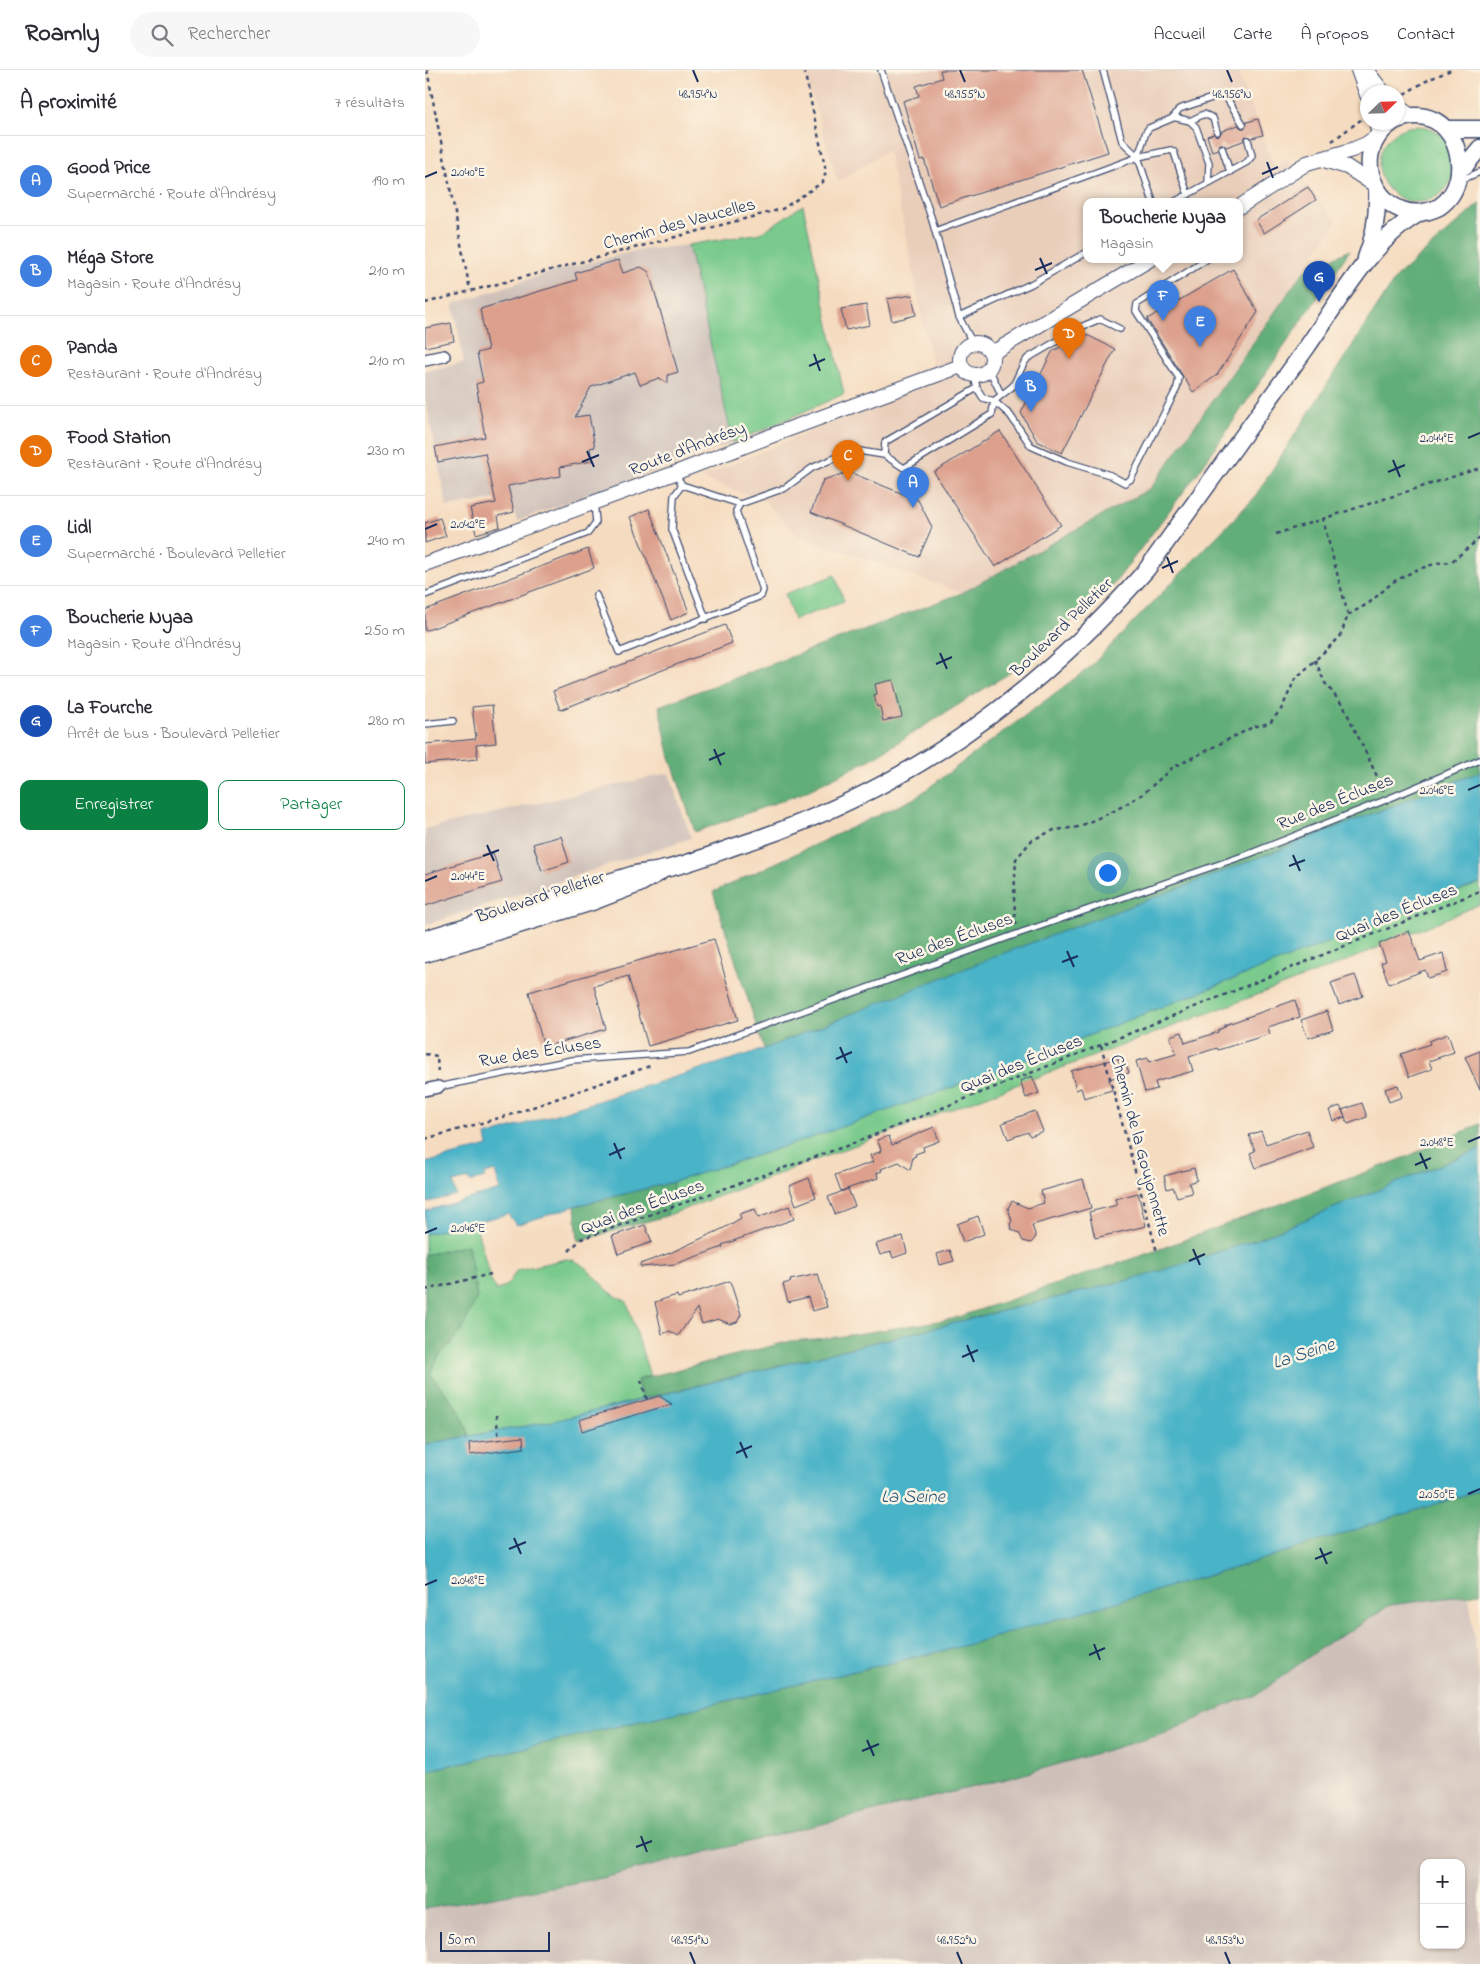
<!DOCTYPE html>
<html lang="fr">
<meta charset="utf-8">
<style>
:root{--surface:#fff;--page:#f7f7f7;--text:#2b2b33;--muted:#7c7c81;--line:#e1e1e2;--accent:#0b8043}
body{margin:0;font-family:"Indie Flower",sans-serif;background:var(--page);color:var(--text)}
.controls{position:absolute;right:15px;bottom:15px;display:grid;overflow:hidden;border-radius:10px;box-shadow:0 1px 4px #0004}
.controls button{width:45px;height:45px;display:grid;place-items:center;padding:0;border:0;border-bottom:1px solid var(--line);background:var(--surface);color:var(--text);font:25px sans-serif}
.compass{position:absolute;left:935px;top:15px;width:45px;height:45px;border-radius:50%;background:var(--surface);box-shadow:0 1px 4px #0004;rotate:67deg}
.scale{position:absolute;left:15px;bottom:12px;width:110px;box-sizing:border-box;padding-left:5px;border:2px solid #1b2f5e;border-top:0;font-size:14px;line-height:18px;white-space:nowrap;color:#1b2f5e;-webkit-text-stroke:4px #fcf5e5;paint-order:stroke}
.you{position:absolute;left:682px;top:802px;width:18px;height:18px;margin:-12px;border:4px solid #fff;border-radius:50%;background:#1a73e8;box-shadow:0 0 0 8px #1a73e833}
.badge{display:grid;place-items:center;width:32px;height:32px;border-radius:50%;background:var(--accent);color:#fff;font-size:16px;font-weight:700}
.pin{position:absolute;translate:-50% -41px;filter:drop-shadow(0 1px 2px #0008)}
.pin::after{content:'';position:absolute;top:26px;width:18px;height:15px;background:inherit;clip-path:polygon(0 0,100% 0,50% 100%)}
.popup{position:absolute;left:658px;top:128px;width:160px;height:65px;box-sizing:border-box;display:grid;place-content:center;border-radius:10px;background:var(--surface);filter:drop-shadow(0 1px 4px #0005);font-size:16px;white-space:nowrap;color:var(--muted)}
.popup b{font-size:19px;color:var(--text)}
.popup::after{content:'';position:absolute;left:50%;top:100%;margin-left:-10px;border:10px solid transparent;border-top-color:var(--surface)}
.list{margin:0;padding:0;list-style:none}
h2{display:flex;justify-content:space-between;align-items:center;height:65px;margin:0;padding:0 20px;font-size:21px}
h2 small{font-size:16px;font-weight:400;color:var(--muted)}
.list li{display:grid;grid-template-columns:32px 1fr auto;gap:15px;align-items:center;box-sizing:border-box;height:90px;padding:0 20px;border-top:1px solid var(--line)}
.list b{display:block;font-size:19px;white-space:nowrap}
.list p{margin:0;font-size:16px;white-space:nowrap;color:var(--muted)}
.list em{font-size:16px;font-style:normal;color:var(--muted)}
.actions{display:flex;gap:10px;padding:15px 20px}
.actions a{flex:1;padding:11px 0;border:1px solid var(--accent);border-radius:10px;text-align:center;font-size:18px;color:var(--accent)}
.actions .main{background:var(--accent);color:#fff}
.icon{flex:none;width:28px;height:28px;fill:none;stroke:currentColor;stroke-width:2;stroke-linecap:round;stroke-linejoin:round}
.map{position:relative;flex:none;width:1055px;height:1894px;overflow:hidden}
header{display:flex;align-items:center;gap:30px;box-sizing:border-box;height:70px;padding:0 25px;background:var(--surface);border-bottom:1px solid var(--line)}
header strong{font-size:24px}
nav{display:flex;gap:28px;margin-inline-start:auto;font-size:18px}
.search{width:350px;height:45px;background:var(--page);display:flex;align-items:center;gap:12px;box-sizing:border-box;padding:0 18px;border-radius:28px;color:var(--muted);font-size:19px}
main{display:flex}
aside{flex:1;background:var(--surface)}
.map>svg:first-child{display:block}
.built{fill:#e9ceba;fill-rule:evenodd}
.industrial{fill:#cfc1ba;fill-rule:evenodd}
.green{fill:#79ca8c;stroke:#4a7c75}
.forest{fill:#62ae78;stroke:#3e6e6b}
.water{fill:#49b3c7;stroke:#327192}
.building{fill:#dca08d}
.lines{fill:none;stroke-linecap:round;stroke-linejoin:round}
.service-casing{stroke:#3c496d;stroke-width:8}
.minor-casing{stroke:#3c496d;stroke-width:14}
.tertiary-casing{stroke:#3c496d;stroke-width:16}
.secondary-casing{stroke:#3c496d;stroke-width:19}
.path{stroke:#3c496d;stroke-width:2.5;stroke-dasharray:4 4;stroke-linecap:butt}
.service{stroke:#fff;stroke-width:5.5}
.minor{stroke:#fff;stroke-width:11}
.tertiary{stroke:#fff;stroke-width:14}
.secondary{stroke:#fff;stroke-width:16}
.ticks{fill:none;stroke:#1b2f5e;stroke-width:2}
.labels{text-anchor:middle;stroke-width:5;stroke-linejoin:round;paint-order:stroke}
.street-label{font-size:18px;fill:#1b2f5e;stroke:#fcf5e5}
.water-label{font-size:19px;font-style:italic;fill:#29577e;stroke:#fcf5e5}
.ticks-label{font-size:12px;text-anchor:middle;fill:#1b2f5e;stroke:#fcf5e5;stroke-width:5;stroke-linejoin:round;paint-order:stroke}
</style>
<header>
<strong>Roamly</strong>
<div class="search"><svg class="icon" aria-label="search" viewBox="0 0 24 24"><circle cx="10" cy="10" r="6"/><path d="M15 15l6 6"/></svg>Rechercher</div>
<nav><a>Accueil</a><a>Carte</a><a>À propos</a><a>Contact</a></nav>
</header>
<main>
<aside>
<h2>À proximité<small>7 résultats</small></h2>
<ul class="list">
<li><span class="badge" style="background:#3f7fe0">A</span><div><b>Good Price</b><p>Supermarché · Route d'Andrésy</p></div><em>190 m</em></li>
<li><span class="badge" style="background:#3f7fe0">B</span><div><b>Méga Store</b><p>Magasin · Route d'Andrésy</p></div><em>210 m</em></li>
<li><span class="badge" style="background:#e8710a">C</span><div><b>Panda</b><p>Restaurant · Route d'Andrésy</p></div><em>210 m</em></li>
<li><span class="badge" style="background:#e8710a">D</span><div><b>Food Station</b><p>Restaurant · Route d'Andrésy</p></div><em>230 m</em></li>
<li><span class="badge" style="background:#3f7fe0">E</span><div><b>Lidl</b><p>Supermarché · Boulevard Pelletier</p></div><em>240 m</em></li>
<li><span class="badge" style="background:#3f7fe0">F</span><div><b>Boucherie Nyaa</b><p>Magasin · Route d'Andrésy</p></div><em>250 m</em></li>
<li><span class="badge" style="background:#1a4fb4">G</span><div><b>La Fourche</b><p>Arrêt de bus · Boulevard Pelletier</p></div><em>280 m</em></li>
</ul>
<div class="actions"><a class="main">Enregistrer</a><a>Partager</a></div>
</aside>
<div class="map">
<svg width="1055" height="1894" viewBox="0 0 1055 1894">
<rect width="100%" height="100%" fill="#fcf5e5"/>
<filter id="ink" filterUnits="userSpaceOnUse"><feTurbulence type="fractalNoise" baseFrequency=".02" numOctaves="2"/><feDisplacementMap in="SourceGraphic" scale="10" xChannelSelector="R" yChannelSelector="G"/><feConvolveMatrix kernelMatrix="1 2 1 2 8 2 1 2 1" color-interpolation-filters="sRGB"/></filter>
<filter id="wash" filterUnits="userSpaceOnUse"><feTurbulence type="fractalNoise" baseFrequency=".0096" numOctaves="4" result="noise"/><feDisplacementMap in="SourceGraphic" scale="20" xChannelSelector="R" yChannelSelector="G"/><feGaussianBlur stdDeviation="1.12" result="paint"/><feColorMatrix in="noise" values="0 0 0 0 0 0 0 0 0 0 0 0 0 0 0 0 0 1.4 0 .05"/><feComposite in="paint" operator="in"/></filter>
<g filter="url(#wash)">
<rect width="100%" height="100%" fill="#f5dcc0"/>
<path class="built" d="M379 0H812L850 97 862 90 912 152 726 418 537 523 373 465 338 430 275 408 507 310V295L463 80 413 112ZM662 132H814V190H662Z"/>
<path class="industrial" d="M263 175 308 373 92 451 86 431 70 429 22 437 0 328V301L39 292 28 234 123 203 210 181Z
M244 703 266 768 0 855V759Z
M1044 1525 1055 1613V1894H0V1839L176 1808 589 1707 738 1664 812 1631 829 1627 904 1572 929 1559 965 1535ZM999 1793H1036V1875H999Z"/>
<path class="green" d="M954 94a38 38 0 1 1 76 0a38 38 0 1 1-76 0Z
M378 135 419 324 308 373 263 175 336 163Z
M410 505 419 531 369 550 360 524Z
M1055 813V834L912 895 241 1146 247 1126 248 1112 383 1069 570 1002Z
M50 1152 66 1211 72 1221 83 1214 92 1200 141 1189C160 1190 171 1211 185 1222 190 1226 197 1229 202 1232L225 1306 212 1310 217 1329 129 1351 44 1366C39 1340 20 1325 5 1303L14 1286 37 1260 43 1175 0 1185V1164Z"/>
<path class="forest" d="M1055 133V702L776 810 579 883 339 979 288 822 490 728 665 597 829 428 972 206Z
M925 180 775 400 686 518 583 604 446 689 378 723 270 762 244 684 234 636 537 523 726 418 878 202Z
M1055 1054V1079L830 1170 720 1206 217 1329 212 1310 366 1271 412 1267 527 1249 724 1183 979 1088Z
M248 1112 247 1126 241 1146 153 1171 150 1136Z
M43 1175 52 1227 37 1260 14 1286 5 1303C20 1325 39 1340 44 1366L0 1374V1185Z
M1055 1420V1522L1044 1525 965 1535 929 1559 904 1572 829 1627 812 1631 738 1664 589 1707 176 1808 0 1839V1701L538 1576 813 1497Z"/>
<path class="water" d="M1055 702V813L570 1002 383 1069 248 1112 150 1136 91 1155 83 1144 0 1164V1141L75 1120 70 1101 60 1104V1108L45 1112 44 1109 28 1113 31 1125 0 1133V1093L63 1076 61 1066 339 979 579 883 776 810Z
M1055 1079V1420L813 1497 538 1576 0 1701V1374L129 1351 720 1206 830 1170Z"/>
<g id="blocks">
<path class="building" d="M515 0H657L683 82 514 136 499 89 495 90 478 31 494 26 491 16 517 8Z
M833 49 838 65 827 68 821 66 818 71 801 77 798 74H795L793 79 787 81 782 66 788 64 794 66 797 61 813 55 816 58H820L822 52Z
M883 117 891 130 839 163 831 150Z
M193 190 198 203 216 197 224 202 253 302 243 305V313L234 308 215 315 210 302 166 317 150 347 164 345 170 377 165 378 167 391 135 397 136 406 83 416 89 442 73 446 75 457 51 464 45 438 71 433 60 383 13 392 10 377 60 367 51 314 58 312 52 283 63 280 55 239 152 210 150 203Z
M808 199 833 242 792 305 768 322 722 249Z
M487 225 491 245 467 251 462 229Z
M441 235 445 255 421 260 416 239Z
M26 253 29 271 0 277V258Z
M658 263 690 279 637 383 612 371 596 343 627 282Z
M575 361 636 455 570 497 509 402Z
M424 402 493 430 507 457 494 487 386 442 398 410Z
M224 439 264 542 246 550 205 447Z
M15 448 21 466 0 473V453Z
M163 479 169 498 0 561V540Z
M300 555 307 573 135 640 128 621Z
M468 610 477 647 458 651 455 636 452 637 449 625 452 624 450 614Z
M67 635 71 673 51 675 53 689 0 694V674L51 669 47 637Z
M136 766 144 792 117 801 108 774Z
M68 783 77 812 0 836V804Z
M984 861 995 891 1018 883 1022 902 1003 908 1000 900 964 914 956 893 961 891 954 874Z
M289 869 313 950 223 976 203 906 169 916 181 959 119 977 104 922Z
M930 905 938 926 914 935 906 913Z
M870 930 875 947 843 957 845 964 793 980 792 978 764 987 768 1001 730 1012 732 1019 720 1022 711 991 723 988 724 992 751 984 745 966 757 962 760 973 793 962V960L800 957V955Z
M902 941 908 960 883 968 876 950Z
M1023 964 1029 982 1004 991 1007 999 984 1007 976 984 1005 974 1004 971Z
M1055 981V1020L1040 987Z
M693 988 695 994 700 992 704 1003 684 1009 687 1020 659 1028 656 1018 651 1020 646 1001Z
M607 1006 614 1023 601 1028 595 1011Z
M973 1015 977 1027 964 1032 960 1019Z
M937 1033 942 1047 923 1054 917 1040Z
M915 1036 920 1047 908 1051 904 1040Z
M610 1041 618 1061 605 1066 603 1062 583 1069 577 1053Z
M509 1057 514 1071 498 1077 499 1081 490 1084 491 1086 488 1087 485 1100 474 1092 456 1099 457 1101 452 1103 453 1108 416 1121 410 1105 448 1092 445 1085 455 1082 456 1079 452 1070 464 1066 467 1075Z
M882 1060 888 1077 831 1098 825 1083 830 1081 824 1065 836 1061 841 1074Z
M769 1098 772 1110 764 1113 767 1123 752 1127 748 1117 742 1119 739 1106Z
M384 1108 391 1127 371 1135 364 1116Z
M658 1109 666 1138 607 1155 611 1167 606 1173 598 1171 594 1163 586 1159 585 1154 587 1151 583 1138 587 1131 603 1138 619 1133 616 1121Z
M423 1119 430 1136 410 1144 403 1127Z
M713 1123 721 1156 670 1168 664 1142 692 1135 690 1129Z
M364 1136 369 1149 297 1175 298 1177 250 1194 216 1197 215 1194 245 1183 299 1158 316 1148 314 1144 330 1139 333 1148Z
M553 1146 559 1164 538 1172 532 1154Z
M220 1155 227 1172 193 1184 187 1166Z
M478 1166 482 1183 468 1188 466 1182 455 1185 451 1174Z
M525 1180 529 1191 515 1195 512 1184Z
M393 1204 402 1237 387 1241 383 1227 363 1232 358 1214 366 1212 365 1210Z
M305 1211 316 1245 312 1252 305 1254 293 1249 277 1254 272 1238 253 1266 245 1261 237 1264 230 1232 252 1225 253 1228Z
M234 1326 247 1334 157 1361 154 1350Z
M98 1367 99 1378 45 1385 44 1373Z"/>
</g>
</g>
<g filter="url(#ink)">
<use href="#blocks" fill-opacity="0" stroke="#3c496d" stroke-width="1"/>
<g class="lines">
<g class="service-casing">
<path id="service" d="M456 0 507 150 534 247 545 268V274
M678 0 697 71 713 87
M748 47 765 51 779 44 788 48 792 62
M765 51 771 57 784 93 783 113
M797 78 805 102
M1038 109 1055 102
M728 132 713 87 721 62 724 58 748 48 754 39 793 26 801 27 818 54
M749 132 822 92 827 86 823 70
M510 161 713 87 746 80 749 82 763 125
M534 247 606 214 662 182
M564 299 576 324
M549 306 552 318 558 328 569 331 585 345 606 376 642 392 685 405 700 413 706 409 752 318 754 308 711 241 712 234 781 190
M459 385 460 372 552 318
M250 403 257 415 315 434 360 418 387 398 428 380 459 385 479 398 567 344 569 331 588 316 599 293 603 288 658 256 675 249 695 259
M257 415 249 426 247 459 281 549
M0 525 163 463 171 452 169 433
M171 525 194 582 336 526 338 520 311 441 315 434
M0 654 28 651
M13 1017 147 990 264 982 592 864 824 784 958 731 1055 690"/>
</g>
<g class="minor-casing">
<path id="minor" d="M0 290 19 286
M0 1020 13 1017"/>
</g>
<g class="tertiary-casing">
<path id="tertiary" d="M933 0 942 25
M941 0 958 22
M972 36 986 46
M899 90 922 97 948 114
M814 137 882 93 927 80 941 74 954 65 951 52
M535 289a16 16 0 1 1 32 0a16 16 0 1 1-32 0Z
M567 283 724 190
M0 494 250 403 356 362 536 296"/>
</g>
<g class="secondary-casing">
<path id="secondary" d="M968 52C916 86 960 164 1014 137 1055 110 1030 27 972 50
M1025 59H1055
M1040 96 1055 78
M941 188C950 165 953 144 952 120
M0 869 210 804C220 802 230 802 240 799 264 794 288 784 311 776 477 723 608 630 722 499 775 425 829 351 882 277 913 233 949 166 997 142
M0 884 167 832 214 814 234 803"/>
</g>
<path class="path" d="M2 0 45 220
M979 24 1003 10 1026 0
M907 71 937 49
M0 233 357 139 398 112 401 101 379 0
M851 464 1055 398
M923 545 944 533 968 512 991 500 1012 493 1026 492 1055 468
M890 590 900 613 919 637 959 721
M591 855 589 827 591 789 607 770 629 760 653 757 689 741 718 724 747 698 828 657 845 653 857 638 870 609 915 567 923 545 898 450
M676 975 732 1182
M0 984 12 986 13 1005
M0 1069 88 1044 225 996
M144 1181 156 1169 424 1075 676 975 1055 821
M0 1220 66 1204
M216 1310 222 1330
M71 1345 74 1370"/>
<use href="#service" class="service"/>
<use href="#minor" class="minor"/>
<use href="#tertiary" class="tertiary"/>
<use href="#secondary" class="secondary"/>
</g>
</g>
<path class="ticks" d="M268 0 273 12M535 0 540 12M802 0 807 12M842 92 848 108M837 104 853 97M0 107 12 102M615 188 622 204M610 200 627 193M389 284 395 301M384 296 400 289M1043 368 1055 363M162 381 169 397M968 390 975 407M157 392 174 385M963 402 980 395M0 459 12 454M742 487 748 503M737 498 753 491M515 583 522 599M511 594 527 587M289 679 296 695M284 690 300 683M1043 720 1055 715M62 775 69 791M868 785 875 801M58 786 74 780M864 796 880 790M0 811 12 806M642 881 649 897M637 892 653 886M415 977 422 993M411 989 427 982M1043 1072 1055 1067M189 1073 196 1089M995 1083 1002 1099M184 1085 200 1078M990 1095 1006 1088M0 1163 12 1158M768 1179 775 1195M764 1191 780 1184M542 1275 549 1292M537 1287 553 1280M315 1372 322 1388M311 1383 327 1376M1043 1424 1055 1419M89 1468 96 1484M895 1478 902 1494M84 1479 101 1472M890 1489 907 1482M0 1515 12 1510M669 1574 675 1590M664 1585 680 1578M442 1670 449 1686M437 1681 454 1674M216 1766 222 1782M211 1777 227 1771M265 1882 270 1894M532 1882 537 1894M800 1882 805 1894"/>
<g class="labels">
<g class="street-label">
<text transform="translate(254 153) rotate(-15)" y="6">Chemin des Vaucelles</text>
<text transform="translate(262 378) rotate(-21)" y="6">Route d'Andrésy</text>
<text transform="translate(636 557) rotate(-44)" y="6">Boulevard Pelletier</text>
<text transform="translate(910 731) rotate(-22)" y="6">Rue des Écluses</text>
<text transform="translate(115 826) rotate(-18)" y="6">Boulevard Pelletier</text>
<text transform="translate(971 842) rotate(-22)" y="6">Quai des Écluses</text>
<text transform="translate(529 868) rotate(-20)" y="6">Rue des Écluses</text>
<text transform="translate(115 981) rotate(-9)" y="6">Rue des Écluses</text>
<text transform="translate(596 993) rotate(-22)" y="6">Quai des Écluses</text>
<text transform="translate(716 1075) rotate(75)" y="6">Chemin de la Goujonnette</text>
<text transform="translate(217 1136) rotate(-20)" y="6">Quai des Écluses</text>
</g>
<g class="water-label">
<text transform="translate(878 1282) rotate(-18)" y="7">La Seine</text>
<text x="488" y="1432">La Seine</text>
</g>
</g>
<g class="ticks-label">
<text x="540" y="28">48.955°N</text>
<text x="807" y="28">48.956°N</text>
<text x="273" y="28">48.954°N</text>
<text x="43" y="106">2.040°E</text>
<text x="1012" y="372">2.044°E</text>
<text x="43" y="458">2.042°E</text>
<text x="1012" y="724">2.046°E</text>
<text x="43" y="810">2.044°E</text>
<text x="1012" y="1076">2.048°E</text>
<text x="43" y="1162">2.046°E</text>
<text x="1012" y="1428">2.050°E</text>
<text x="43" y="1514">2.048°E</text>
<text x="265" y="1874">48.951°N</text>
<text x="532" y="1874">48.952°N</text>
<text x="800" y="1874">48.953°N</text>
</g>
</svg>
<div class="controls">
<button>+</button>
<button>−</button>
</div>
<svg class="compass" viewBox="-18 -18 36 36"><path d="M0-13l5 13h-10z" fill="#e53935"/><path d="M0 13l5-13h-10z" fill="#7c7c81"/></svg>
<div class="scale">50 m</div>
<div class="you"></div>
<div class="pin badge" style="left:488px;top:438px;background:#3f7fe0">A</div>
<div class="pin badge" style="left:606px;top:342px;background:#3f7fe0">B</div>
<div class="pin badge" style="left:423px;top:411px;background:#e8710a">C</div>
<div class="pin badge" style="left:644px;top:289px;background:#e8710a">D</div>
<div class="pin badge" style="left:775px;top:277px;background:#3f7fe0">E</div>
<div class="pin badge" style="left:738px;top:251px;background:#3f7fe0">F</div>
<div class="popup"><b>Boucherie Nyaa</b>Magasin</div>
<div class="pin badge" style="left:894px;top:232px;background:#1a4fb4">G</div>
</div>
</main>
